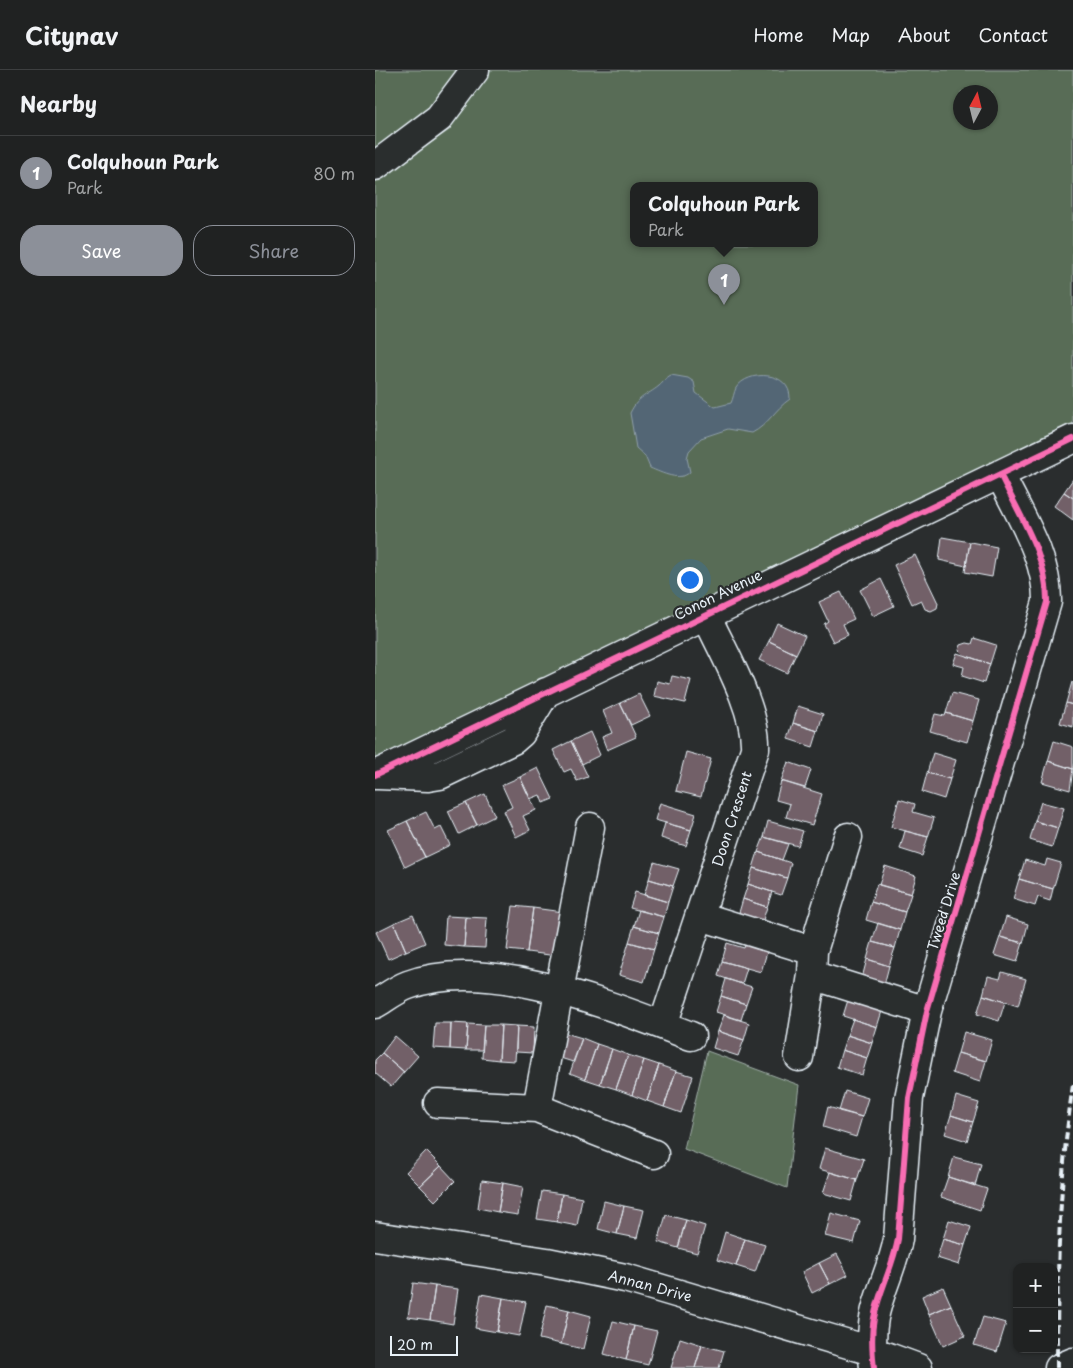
<!DOCTYPE html>
<meta charset="utf-8">
<style>
:root{--surface:#202222;--page:#2d2f2f;--text:#f1f3f6;--muted:#a2a4a5;--line:#3d3f40;--accent:#8c9099}
body{margin:0;font-family:"Playpen Sans",sans-serif;background:var(--page);color:var(--text)}
.controls{position:absolute;right:15px;bottom:15px;display:grid;overflow:hidden;border-radius:10px;box-shadow:0 1px 4px #0004}
.controls button{width:45px;height:45px;display:grid;place-items:center;padding:0;border:0;border-bottom:1px solid var(--line);background:var(--surface);color:var(--text);font:25px sans-serif}
.compass{position:absolute;left:578px;top:15px;width:45px;height:45px;border-radius:50%;background:var(--surface);box-shadow:0 1px 4px #0004;rotate:7deg}
.scale{position:absolute;left:15px;bottom:12px;width:68px;box-sizing:border-box;padding-left:5px;border:2px solid #e8f1f8;border-top:0;font-size:14px;line-height:18px;white-space:nowrap;color:#e8f1f8;-webkit-text-stroke:4px #2a2d2e;paint-order:stroke}
.you{position:absolute;left:314px;top:509px;width:18px;height:18px;margin:-12px;border:4px solid #fff;border-radius:50%;background:#1a73e8;box-shadow:0 0 0 8px #1a73e833}
.badge{display:grid;place-items:center;width:32px;height:32px;border-radius:50%;background:var(--accent);color:#fff;font-size:16px;font-weight:700}
.pin{position:absolute;translate:-50% -41px;filter:drop-shadow(0 1px 2px #0008)}
.pin::after{content:'';position:absolute;top:26px;width:18px;height:15px;background:inherit;clip-path:polygon(0 0,100% 0,50% 100%)}
.popup{position:absolute;left:255px;top:112px;width:188px;height:65px;box-sizing:border-box;display:grid;place-content:center;border-radius:10px;background:var(--surface);filter:drop-shadow(0 1px 4px #0005);font-size:16px;white-space:nowrap;color:var(--muted)}
.popup b{font-size:19px;color:var(--text)}
.popup::after{content:'';position:absolute;left:50%;top:100%;margin-left:-10px;border:10px solid transparent;border-top-color:var(--surface)}
.list{margin:0;padding:0;list-style:none}
h2{display:flex;justify-content:space-between;align-items:center;height:65px;margin:0;padding:0 20px;font-size:21px}
h2 small{font-size:16px;font-weight:400;color:var(--muted)}
.list li{display:grid;grid-template-columns:32px 1fr auto;gap:15px;align-items:center;box-sizing:border-box;height:75px;padding:0 20px;border-top:1px solid var(--line)}
.list b{display:block;font-size:19px;white-space:nowrap}
.list p{margin:0;font-size:16px;white-space:nowrap;color:var(--muted)}
.list em{font-size:16px;font-style:normal;color:var(--muted)}
.actions{display:flex;gap:10px;padding:15px 20px}
.actions a{flex:1;padding:11px 0;border:1px solid var(--accent);border-radius:20px;text-align:center;font-size:18px;color:var(--accent)}
.actions .main{background:var(--accent);color:#fff}
.map{position:relative;flex:none;width:698px;height:1298px;overflow:hidden}
header{display:flex;align-items:center;gap:30px;box-sizing:border-box;height:70px;padding:0 25px;background:var(--surface);border-bottom:1px solid var(--line)}
header strong{font-size:24px}
nav{display:flex;gap:28px;margin-inline-start:auto;font-size:18px}
main{display:flex}
aside{flex:1;background:var(--surface)}
.map>svg:first-child{display:block}
.green{fill:#596c57;stroke:#a0aea8;fill-rule:evenodd}
.water{fill:#526675;stroke:#8e9ea9}
.building{fill:#726067;stroke:#e8f1f8}
.lines{fill:none;stroke-linecap:round;stroke-linejoin:round}
.minor-casing{stroke:#e8f1f8;stroke-width:31}
.minor{stroke:#2a2d2e;stroke-width:28}
.rail{stroke:#e8f1f8;stroke-width:4;stroke-dasharray:8 4;stroke-linecap:butt}
.cycleway-casing{stroke:#2a2d2e;stroke-width:9}
.cycleway{stroke:#f96db3;stroke-width:6}
.labels{text-anchor:middle;stroke-width:4.5;stroke-linejoin:round;paint-order:stroke}
.street-label{font-size:14px;fill:#e8f1f8;stroke:#2a2d2e}
</style>
<header>
<strong>Citynav</strong>
<nav><a>Home</a><a>Map</a><a>About</a><a>Contact</a></nav>
</header>
<main>
<aside>
<h2>Nearby<small></small></h2>
<ul class="list">
<li><span class="badge">1</span><div><b>Colquhoun Park</b><p>Park</p></div><em>80 m</em></li>
</ul>
<div class="actions"><a class="main">Save</a><a>Share</a></div>
</aside>
<div class="map">
<svg width="698" height="1298" viewBox="0 0 698 1298">
<rect width="100%" height="100%" fill="#2a2d2e"/>
<filter id="ink" filterUnits="userSpaceOnUse"><feTurbulence type="fractalNoise" baseFrequency=".02" numOctaves="2"/><feDisplacementMap in="SourceGraphic" scale="10" xChannelSelector="R" yChannelSelector="G"/><feConvolveMatrix kernelMatrix="1 2 1 2 8 2 1 2 1" color-interpolation-filters="sRGB"/></filter>
<g filter="url(#ink)">
<path class="green" d="M0 0H698V357L0 694V112L77 58 0 94ZM586 22H616V52H586ZM259 116H439V174H259Z
M332 981 424 1015 412 1118 309 1079Z"/>
<path class="water" d="M296 305 313 308 319 312 321 323 340 337 356 333C358 329 359 322 361 318 373 299 416 301 415 329 400 339 393 355 377 363L353 359 326 368 314 381 312 388 315 402C305 412 287 403 275 398L270 386 261 378 255 343C264 325 272 326 284 316 289 312 290 308 296 305Z"/>
<path class="building" d="M698 409V428L689 422Z
M689 422 698 428V450L679 436Z
M567 467 595 472 591 496 564 490Z
M595 472 622 477 617 507 590 502Z
M540 485 563 533 562 538 556 541 550 539 546 530 537 534 519 495Z
M506 509 519 536 498 546 485 520Z
M466 522 479 549 468 554 473 565 458 572 449 554 453 551 444 532Z
M402 553 430 566 421 584 394 571Z
M599 568 621 575 615 594 589 585 584 580 586 575 592 573 597 574Z
M394 571 421 584 412 603 384 590Z
M582 583 615 594 609 613 587 606 589 597 578 594Z
M297 606 316 610 310 633 279 626 282 611 295 614Z
M697 612 698 613V635L691 633Z
M577 623 604 630 598 651 571 643Z
M264 624 275 646 256 655 245 633Z
M245 633 261 667 232 680 227 667 237 663 228 641Z
M691 633 698 635V657L685 653Z
M423 636 448 644 443 661 418 653Z
M571 643 598 651 592 672 555 661 560 644 570 646Z
M418 653 443 661 438 677 413 669Z
M215 662 225 685 207 694 196 671Z
M196 671 213 707 202 711 196 699 189 702 178 680Z
M679 671 698 677V699L673 691Z
M311 682 336 689 326 727 301 721Z
M558 683 581 690 575 709 552 703Z
M673 691 698 699 695 720 667 712Z
M413 692 436 700 430 718 406 711Z
M163 698 178 729 168 733 165 725 155 729 145 707Z
M552 703 575 709 569 729 547 722Z
M145 707 161 740 148 746 155 760 141 767 129 741 137 737 127 715Z
M406 711 447 724 437 755 411 747 415 734 401 730Z
M110 724 120 746 102 755 91 733Z
M524 729 540 734 538 742 559 748 553 767 516 757Z
M666 732 689 738 683 758 660 751Z
M91 733 102 755 84 764 73 741Z
M285 733 321 744 316 760 280 750Z
M51 742 60 760 66 757 75 775 50 787 32 751Z
M32 751 50 787 30 797 13 760Z
M393 751 428 761 423 776 389 767Z
M660 751 683 758 677 777 655 770Z
M290 753 316 760 311 776 286 768Z
M530 761 553 767 547 786 525 779Z
M389 767 413 774 407 790 383 782Z
M383 782 416 793 412 808 378 798Z
M672 789 686 793 678 819 644 809 650 790 670 796Z
M279 792 304 799 298 816 274 809Z
M510 796 541 806 536 824 504 815Z
M378 798 412 808 406 825 373 814Z
M274 809 298 816 293 832 269 825Z
M644 809 678 819 675 831 663 827 660 836 638 829Z
M373 814 397 822 392 837 368 829Z
M502 814 536 824 530 842 496 832Z
M260 822 293 832 289 847 255 838Z
M368 829 392 837 387 853 363 846Z
M496 832 530 842 525 860 491 850Z
M138 836 158 838 152 882 132 880Z
M158 838 188 842 182 886 152 882Z
M264 840 289 847 284 863 259 856Z
M38 845 50 873 31 881 19 853Z
M71 846 91 847 89 877 69 875Z
M91 847 112 848 110 878 89 877Z
M631 847 653 854 648 873 625 867Z
M19 853 31 881 13 889 1 862Z
M503 853 525 860 520 878 497 872Z
M259 856 284 863 279 879 254 872Z
M625 867 648 873 642 892 619 885Z
M254 872 279 879 269 912 244 905Z
M497 872 520 878 514 896 492 889Z
M352 873 369 878 371 873 393 879 386 902 347 891Z
M492 889 514 896 509 915 487 908Z
M347 891 372 898 367 914 343 906Z
M627 902 651 909 643 936 608 925 613 906 625 909Z
M351 909 377 917 371 934 346 926Z
M608 925 630 932 624 951 602 944Z
M346 926 371 934 366 950 341 942Z
M473 930 507 941 502 957 468 946Z
M349 945 374 953 369 970 343 961Z
M478 949 502 957 497 973 472 965Z
M60 953H76L75 979 58 978Z
M76 953 93 954 91 980 75 979Z
M93 954 109 955 107 980H91Z
M109 955H126L124 990 107 988Z
M126 955 142 956 140 991 124 990Z
M142 956 159 957 158 983 141 982Z
M343 961 369 970 363 986 338 978Z
M589 962 617 970 611 991 583 983Z
M190 963 207 968 198 992 182 987Z
M472 965 497 973 492 988 467 980Z
M20 966 43 986 29 1002 7 983Z
M207 968 222 974 210 1009 195 1003Z
M222 974 237 979 225 1014 210 1009Z
M237 979 253 985 241 1019 225 1014Z
M467 980 492 988 487 1005 462 997Z
M7 983 29 1002 16 1017 0 1003V990Z
M583 983 611 991 605 1012 577 1003Z
M253 985 269 990 257 1025 241 1019Z
M269 990 284 995 272 1031 257 1025Z
M284 995 301 1001 289 1037 272 1031Z
M301 1001 318 1006 306 1043 289 1037Z
M470 1021 493 1028 487 1047 464 1041Z
M581 1026 604 1033 598 1052 576 1045Z
M453 1037 487 1047 481 1067 448 1057Z
M576 1045 598 1052 592 1071 570 1064Z
M450 1078 489 1089 482 1110 444 1099Z
M51 1081 66 1096 45 1116 31 1102Z
M579 1087 606 1094 600 1116 573 1107Z
M66 1096 80 1111 60 1131 45 1116Z
M455 1102 482 1110 476 1131 448 1123Z
M573 1107 612 1119 605 1140 566 1127Z
M107 1110 128 1113 123 1142 103 1138Z
M128 1113 148 1117 143 1145 123 1142Z
M167 1121 187 1124 182 1152 162 1149Z
M187 1124 207 1128 202 1156 182 1152Z
M229 1131 249 1136 242 1164 223 1159Z
M249 1136 269 1140 262 1168 242 1164Z
M456 1143 485 1151 479 1173 450 1166Z
M291 1145 311 1150 303 1178 283 1172Z
M311 1150 330 1156 322 1183 303 1178Z
M574 1150 596 1157 590 1175 568 1169Z
M350 1162 370 1169 361 1196 342 1190Z
M370 1169 390 1175 380 1202 361 1196Z
M568 1169 590 1175 584 1195 562 1188Z
M462 1184 473 1205 455 1214 444 1193Z
M444 1193 455 1214 437 1223 427 1202Z
M38 1213 60 1216 55 1250 33 1247Z
M60 1216 83 1219 78 1254 55 1250Z
M568 1217 576 1235 554 1244 547 1226Z
M106 1224 128 1228 122 1262 100 1258Z
M128 1228 151 1232 144 1266 122 1262Z
M172 1235 194 1240 186 1274 164 1269Z
M576 1235 590 1266 568 1276 554 1244Z
M194 1240 216 1246 208 1279 186 1274Z
M608 1247 631 1253 622 1282 599 1275Z
M238 1251 259 1256 251 1290 229 1284Z
M259 1256 282 1261 273 1295 251 1290Z
M305 1268 327 1275 320 1298H296Z
M327 1275 349 1281 344 1298H320Z"/>
<g class="lines">
<g class="minor-casing">
<path id="minor" d="M0 96 64 48 100 0
M0 705 698 369
M3 705 53 707 65 705 138 670 146 663 171 622
M325 846 438 881
M437 905 552 941
M0 934C10 928 22 919 33 915 115 885 238 937 316 966
M288 955 380 679C382 639 348 582 331 545
M424 987 437 905 438 881 473 767
M63 1033 162 1038 279 1084
M162 1038 215 757
M0 1166 172 1192 250 1208 497 1281 543 1298
M499 1298C497 1281 496 1264 499 1248 504 1221 518 1197 523 1169L534 1028 552 941 672 532C673 487 643 443 625 404
M684 1298 698 1292"/>
</g>
<use href="#minor" class="minor"/>
<path class="rail" d="M682 1298C682 1204 684 1108 698 1015"/>
<g class="cycleway-casing">
<path id="cycleway" d="M0 705 698 369
M499 1298C497 1281 496 1264 499 1248 504 1221 518 1197 523 1169L534 1028 552 941 672 532C673 487 643 443 625 404"/>
</g>
<use href="#cycleway" class="cycleway"/>
</g>
</g>
<g class="labels">
<g class="street-label">
<text transform="translate(343 525) rotate(-26)" y="5">Conon Avenue</text>
<text transform="translate(357 749) rotate(-72)" y="5">Doon Crescent</text>
<text transform="translate(569 841) rotate(-73)" y="5">Tweed Drive</text>
<text transform="translate(275 1216) rotate(15)" y="5">Annan Drive</text>
</g>
</g>
</svg>
<div class="controls">
<button>+</button>
<button>−</button>
</div>
<svg class="compass" viewBox="-18 -18 36 36"><path d="M0-13l5 13h-10z" fill="#e53935"/><path d="M0 13l5-13h-10z" fill="#a2a4a5"/></svg>
<div class="scale">20 m</div>
<div class="you"></div>
<div class="pin badge" style="left:349px;top:235px">1</div>
<div class="popup"><b>Colquhoun Park</b>Park</div>
</div>
</main>
